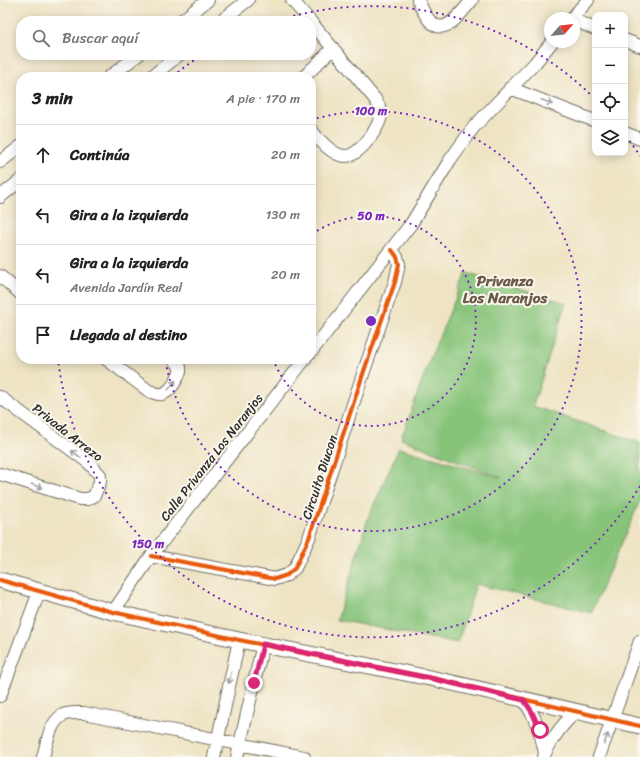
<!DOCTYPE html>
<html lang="es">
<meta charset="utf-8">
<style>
:root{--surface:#fff;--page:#f6f6f6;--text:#222;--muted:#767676;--line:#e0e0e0}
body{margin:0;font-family:Sriracha,sans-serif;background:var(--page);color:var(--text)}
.controls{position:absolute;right:12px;top:12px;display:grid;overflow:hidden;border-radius:8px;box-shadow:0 2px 10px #0003}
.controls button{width:36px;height:36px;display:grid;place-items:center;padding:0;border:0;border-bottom:1px solid var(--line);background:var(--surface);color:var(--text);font:20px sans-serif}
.compass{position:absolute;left:544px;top:12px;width:36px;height:36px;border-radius:50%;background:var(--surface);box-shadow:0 2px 10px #0003;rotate:63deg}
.stop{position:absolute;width:12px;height:12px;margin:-9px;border:3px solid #db2777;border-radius:50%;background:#fff}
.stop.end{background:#db2777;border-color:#fff;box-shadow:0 1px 4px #0008}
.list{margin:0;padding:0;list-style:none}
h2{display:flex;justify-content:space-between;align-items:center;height:52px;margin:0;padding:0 16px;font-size:17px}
h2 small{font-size:13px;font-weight:400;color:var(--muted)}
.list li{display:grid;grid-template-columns:26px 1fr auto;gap:12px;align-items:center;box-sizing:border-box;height:60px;padding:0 16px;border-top:1px solid var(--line)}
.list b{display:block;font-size:15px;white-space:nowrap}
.list p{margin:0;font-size:13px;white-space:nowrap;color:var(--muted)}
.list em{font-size:13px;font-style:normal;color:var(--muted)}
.icon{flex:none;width:22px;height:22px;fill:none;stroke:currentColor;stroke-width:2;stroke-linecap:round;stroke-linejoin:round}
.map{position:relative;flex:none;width:640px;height:757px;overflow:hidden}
.search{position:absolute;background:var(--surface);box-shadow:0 2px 10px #0003;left:16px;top:16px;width:300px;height:44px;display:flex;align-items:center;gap:10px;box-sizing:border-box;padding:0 14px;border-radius:16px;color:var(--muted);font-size:15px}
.panel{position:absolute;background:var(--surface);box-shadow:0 2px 10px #0003;left:16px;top:72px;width:300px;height:292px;border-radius:16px}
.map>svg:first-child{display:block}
.green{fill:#87c47a;stroke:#597852}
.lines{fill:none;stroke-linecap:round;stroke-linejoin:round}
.minor-casing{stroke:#6f6c61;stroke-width:14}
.tertiary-casing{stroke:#6f6c61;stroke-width:17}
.minor{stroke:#fff;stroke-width:12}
.tertiary{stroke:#fff;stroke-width:15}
.cycleway-casing{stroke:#fbf7ec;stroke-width:6}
.cycleway{stroke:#e8590c;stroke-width:4}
.oneway{stroke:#a0a0a0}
.route{stroke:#db2777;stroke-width:5}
.ring{fill:none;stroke:#7b2cbf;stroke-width:2;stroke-dasharray:2 4}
.labels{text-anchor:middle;stroke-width:4;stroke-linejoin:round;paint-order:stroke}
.street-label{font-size:13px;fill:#2b2b2b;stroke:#fbf7ec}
.quarter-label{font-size:15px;font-weight:bold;fill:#685949;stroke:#fbf7ec}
.centre{fill:#7b2cbf;stroke:#fbf7ec;stroke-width:2}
.ring-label{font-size:12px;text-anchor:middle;font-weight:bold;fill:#7b2cbf;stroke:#fbf7ec;stroke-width:4;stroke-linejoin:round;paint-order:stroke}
</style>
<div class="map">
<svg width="640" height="757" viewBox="0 0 640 757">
<rect width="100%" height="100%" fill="#fbf7ec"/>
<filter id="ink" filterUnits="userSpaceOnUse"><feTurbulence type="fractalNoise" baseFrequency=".025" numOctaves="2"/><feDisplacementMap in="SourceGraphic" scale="8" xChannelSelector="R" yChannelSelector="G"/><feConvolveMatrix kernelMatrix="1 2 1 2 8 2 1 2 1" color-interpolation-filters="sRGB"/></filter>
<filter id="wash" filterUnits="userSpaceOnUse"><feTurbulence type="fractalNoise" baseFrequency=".012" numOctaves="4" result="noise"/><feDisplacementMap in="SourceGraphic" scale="16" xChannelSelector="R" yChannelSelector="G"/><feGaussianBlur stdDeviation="0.9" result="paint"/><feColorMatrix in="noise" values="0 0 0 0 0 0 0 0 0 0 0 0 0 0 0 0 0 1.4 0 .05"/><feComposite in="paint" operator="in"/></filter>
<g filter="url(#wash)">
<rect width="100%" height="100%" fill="#eee4c4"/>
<path class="green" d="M466 273 566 303 533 406 640 443V501L591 613 476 584 458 643 337 620 368 518 399 448 502 478 401 439 430 359Z"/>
</g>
<g filter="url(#ink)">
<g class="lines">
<g class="minor-casing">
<path id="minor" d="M292 0 310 21
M418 0C436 43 450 27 472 0
M572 18 588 0
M574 20 595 29
M181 21 208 0
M221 21 248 0
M311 22 375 99C377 103 381 108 381 113 381 126 359 157 345 156 333 156 317 138 311 130
M625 40 640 46
M109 77 138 55
M151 77 179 55
M304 77 333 48
M510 88 595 121
M625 133 640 139
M0 162 21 146
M0 197 21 180
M0 276 21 294
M311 352 411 224 450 160 473 128 535 63 552 42
M106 359 149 391C153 392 158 395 162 394 171 392 177 379 180 372V367L174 359
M0 397 89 463 100 475V482L94 496 88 499H80L0 474
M151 556 275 579 287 575 295 568 309 538 364 371 395 282 399 264 397 257 392 250
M113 612 151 556 305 359
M0 696 39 592
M524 700C536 718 541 733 545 753L544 757
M545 753C553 737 562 724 576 712
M43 757C47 744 49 723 63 715 69 712 77 713 84 713L304 757
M214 757 239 640
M237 757 263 644
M599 757 640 641"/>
</g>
<g class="tertiary-casing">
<path id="tertiary" d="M0 580 113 612 239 640 435 679 640 726"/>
</g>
<use href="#minor" class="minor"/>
<use href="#tertiary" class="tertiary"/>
<g class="cycleway-casing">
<path id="cycleway" d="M151 556 275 579 287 575 295 568 309 538 364 371 395 282 399 264 397 257 392 250
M0 580 113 612 239 640 435 679 640 726"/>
</g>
<use href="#cycleway" class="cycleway"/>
</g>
<defs><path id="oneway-shaft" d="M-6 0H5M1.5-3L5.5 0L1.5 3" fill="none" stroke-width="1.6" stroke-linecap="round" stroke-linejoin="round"/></defs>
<g class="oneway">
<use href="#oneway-shaft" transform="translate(547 102) rotate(21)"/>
<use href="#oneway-shaft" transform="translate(172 385) rotate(-52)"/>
<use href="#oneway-shaft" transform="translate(76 454) rotate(-143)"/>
<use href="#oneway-shaft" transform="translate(37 486) rotate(18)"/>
<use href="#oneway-shaft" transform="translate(230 678) rotate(102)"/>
<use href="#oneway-shaft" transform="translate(606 739) rotate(-70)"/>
</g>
</g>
<g class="lines" filter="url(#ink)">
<path class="route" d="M254 683 263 644 434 679 524 700 532 712 540 730"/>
</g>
<g class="ring">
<path d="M312 234A105 105 0 1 1 273 359"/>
<path d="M311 120A210 210 0 1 1 165 359"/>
<path d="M640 486A315 315 0 0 1 58 359M173 76A315 315 0 0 1 202 55M276 21A315 315 0 0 1 594 98M626 136A315 315 0 0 1 640 156"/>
</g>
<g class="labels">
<g class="street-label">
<text transform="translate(68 432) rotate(38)" y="5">Privada Arrezo</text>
<text transform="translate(211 457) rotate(-52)" y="5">Calle Privanza Los Naranjos</text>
<text transform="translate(319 477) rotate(-72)" y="5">Circuito Diucon</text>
</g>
<g class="quarter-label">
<text x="505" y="286">Privanza<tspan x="505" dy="17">Los Naranjos</tspan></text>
</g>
</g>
<circle cx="371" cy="321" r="6" class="centre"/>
<g class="ring-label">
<text x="371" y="115">100 m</text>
<text x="371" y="220">50 m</text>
<text x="148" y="548">150 m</text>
</g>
</svg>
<div class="controls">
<button>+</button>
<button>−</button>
<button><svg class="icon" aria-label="locate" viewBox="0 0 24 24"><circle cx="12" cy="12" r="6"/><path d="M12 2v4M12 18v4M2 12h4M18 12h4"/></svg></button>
<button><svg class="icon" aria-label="layers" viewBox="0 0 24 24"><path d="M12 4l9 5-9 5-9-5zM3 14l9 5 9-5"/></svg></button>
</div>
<svg class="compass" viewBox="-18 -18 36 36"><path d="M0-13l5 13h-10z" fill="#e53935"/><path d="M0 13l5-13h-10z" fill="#767676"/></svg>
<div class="stop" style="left:540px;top:730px"></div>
<div class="stop end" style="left:254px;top:683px"></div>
<div class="search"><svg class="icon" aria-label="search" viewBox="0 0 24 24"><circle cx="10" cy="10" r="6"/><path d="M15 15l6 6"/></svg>Buscar aquí</div>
<section class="panel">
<h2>3 min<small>A pie · 170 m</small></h2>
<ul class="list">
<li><svg class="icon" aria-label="ahead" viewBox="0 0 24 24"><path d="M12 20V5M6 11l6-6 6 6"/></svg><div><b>Continúa</b></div><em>20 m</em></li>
<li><svg class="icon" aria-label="left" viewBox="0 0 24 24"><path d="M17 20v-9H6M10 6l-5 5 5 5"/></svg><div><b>Gira a la izquierda</b></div><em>130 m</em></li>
<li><svg class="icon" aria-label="left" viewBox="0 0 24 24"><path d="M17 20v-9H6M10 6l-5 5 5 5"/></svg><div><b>Gira a la izquierda</b><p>Avenida Jardín Real</p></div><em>20 m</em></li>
<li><svg class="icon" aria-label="arrive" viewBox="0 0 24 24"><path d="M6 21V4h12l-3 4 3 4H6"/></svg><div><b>Llegada al destino</b></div></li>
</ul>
</section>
</div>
